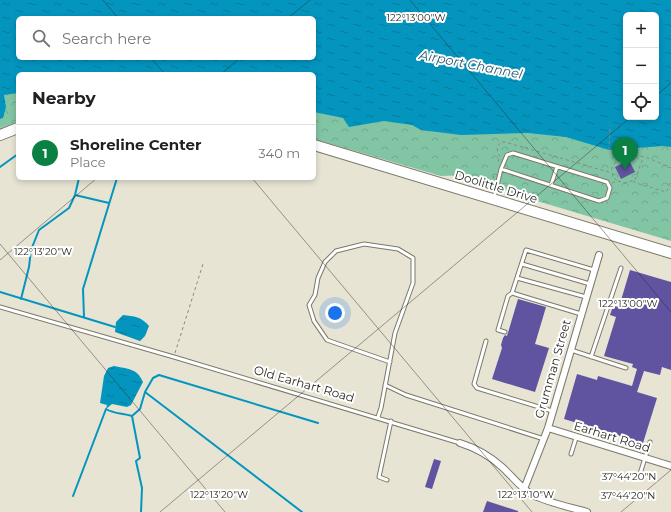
<!DOCTYPE html>
<meta charset="utf-8">
<style>
:root{--surface:#fff;--page:#f6f6f6;--text:#202124;--muted:#757577;--line:#e0e0e0;--accent:#0b8043}
body{margin:0;font-family:Montserrat,sans-serif;background:var(--page);color:var(--text)}
.controls{position:absolute;right:12px;top:12px;display:grid;overflow:hidden;border-radius:6px;box-shadow:0 2px 6px #0003}
.controls button{width:36px;height:36px;display:grid;place-items:center;padding:0;border:0;border-bottom:1px solid var(--line);background:var(--surface);color:var(--text);font:20px sans-serif}
.you{position:absolute;left:335px;top:313px;width:14px;height:14px;margin:-10px;border:3px solid #fff;border-radius:50%;background:#1a73e8;box-shadow:0 0 0 6px #1a73e833}
.badge{display:grid;place-items:center;width:26px;height:26px;border-radius:50%;background:var(--accent);color:#fff;font-size:13px;font-weight:700}
.pin{position:absolute;translate:-50% -33px;filter:drop-shadow(0 1px 2px #0008)}
.pin::after{content:'';position:absolute;top:21px;width:14px;height:12px;background:inherit;clip-path:polygon(0 0,100% 0,50% 100%)}
.list{margin:0;padding:0;list-style:none}
h2{display:flex;justify-content:space-between;align-items:center;height:52px;margin:0;padding:0 16px;font-size:17px}
h2 small{font-size:13px;font-weight:400;color:var(--muted)}
.list li{display:grid;grid-template-columns:26px 1fr auto;gap:12px;align-items:center;box-sizing:border-box;height:56px;padding:0 16px;border-top:1px solid var(--line)}
.list b{display:block;font-size:15px;white-space:nowrap}
.list p{margin:0;font-size:13px;white-space:nowrap;color:var(--muted)}
.list em{font-size:13px;font-style:normal;color:var(--muted)}
.icon{flex:none;width:22px;height:22px;fill:none;stroke:currentColor;stroke-width:2;stroke-linecap:round;stroke-linejoin:round}
.map{position:relative;flex:none;width:671px;height:512px;overflow:hidden}
.search{position:absolute;background:var(--surface);box-shadow:0 2px 6px #0003;left:16px;top:16px;width:300px;height:44px;display:flex;align-items:center;gap:10px;box-sizing:border-box;padding:0 14px;border-radius:6px;color:var(--muted);font-size:15px}
.panel{position:absolute;background:var(--surface);box-shadow:0 2px 6px #0003;left:16px;top:72px;width:300px;height:108px;border-radius:6px}
.map>svg:first-child{display:block}
.park{fill:url(#park-crowns);fill-rule:evenodd}
.water{fill:url(#water-ripples);fill-rule:evenodd}
.lines{fill:none;stroke-linecap:round;stroke-linejoin:round}
.stream{stroke:#0495bf;stroke-width:2}
.building{fill:#6053a0}
.lane-casing{stroke:#7b796a;stroke-width:5}
.street-casing{stroke:#7b796a;stroke-width:8}
.primary-casing{stroke:#7b796a;stroke-width:12}
.path{stroke:#8a887d;stroke-width:1;stroke-dasharray:3 3;stroke-linecap:butt}
.lane{stroke:#fff;stroke-width:3}
.street{stroke:#fff;stroke-width:6}
.primary{stroke:#fff;stroke-width:10}
.ticks{fill:none;stroke:#2c2b25;stroke-width:1;stroke-opacity:0.45}
.labels{text-anchor:middle;stroke-width:4;stroke-linejoin:round;paint-order:stroke}
.street-label{font-size:12px;fill:#2c2b25;stroke:#fff}
.water-label{font-size:13px;font-style:italic;fill:#28586b;stroke:#fff}
.ticks-label{font-size:10px;text-anchor:middle;fill:#2c2b25;stroke:#fff;stroke-width:4;stroke-linejoin:round;paint-order:stroke}
</style>
<div class="map">
<svg width="671" height="512" viewBox="0 0 671 512">
<defs>
<pattern id="park-crowns" width="20" height="18" patternUnits="userSpaceOnUse"><rect width="20" height="18" fill="#82c5a4"/><path d="M2 6a3 3 0 1 1 6 0M12 15a3 3 0 1 1 6 0" fill="none" stroke="#70a98d"/></pattern>
<pattern id="water-ripples" width="26" height="14" patternUnits="userSpaceOnUse"><rect width="26" height="14" fill="#0495bf"/><path d="M2 4q2-2 4 0t4 0M15 11q2-2 4 0t4 0" fill="none" stroke="#067a9b"/></pattern>
</defs>
<rect width="100%" height="100%" fill="#e7e4d4"/>
<path class="park" d="M0 0H671V241L517 195 468 175 441 176 314 139V74H18V122L0 128ZM626 15H656V117H626ZM18 18H314V58H18Z"/>
<path class="water" d="M0 0H671V147L663 146 609 150 566 137 528 133 461 135 421 130 412 125 384 121 349 127 343 118 314 112V74H18V93L4 95 6 107 3 118 0 119ZM626 15H656V117H626ZM18 18H314V58H18Z
M123 315C134 316 142 317 149 326L145 336 140 341 115 332 116 322Z
M114 366C128 369 137 368 143 382L131 405 127 407 112 404 106 409 107 405 100 403 104 376 108 368Z"/>
<g class="lines">
<path class="stream" d="M0 167 18 154
M75 195 109 203
M0 292 115 327
M21 299 29 267 31 250 39 230 69 208 75 195 79 178
M84 317 83 289 117 178
M145 392 153 378 159 375 318 423
M132 416 140 409 145 392 302 512
M73 496 106 409C114 414 123 413 132 416L140 458 136 461 142 488 141 512"/>
</g>
<path class="building" d="M629 160 635 172 621 179 615 167Z
M630 270 671 282V370L662 367 660 375 644 371 637 392 657 398 643 443 564 419 577 374 597 380 598 376 632 386 637 369 632 367 633 364 604 356 616 317 610 315 613 306 619 307Z
M518 299 546 307 535 344 549 348 535 392 492 379 502 348 501 345 503 338 505 335 507 336Z
M434 459 441 461 432 489 425 487Z
M487 501 518 511V512H483Z"/>
<g class="lines">
<g class="lane-casing">
<path id="lane" d="M551 185 557 167
M494 198 501 169 507 155 513 153 607 182 610 188 607 198 599 201 501 169
M522 264 590 284
M517 278 586 297
M512 293 526 250 594 270
M0 307 174 357 460 443
M505 332 498 330 508 296 512 293 581 314
M486 341 474 384 477 388 552 411
M571 350 626 368
M591 357 621 268
M385 385 406 395 544 439
M378 417 381 408 395 333 413 283V258L398 249 364 244 336 251 325 262 318 278 315 295 309 305 314 321 327 340 390 362
M571 454 576 438
M639 477 650 442
M387 480 379 477 391 421"/>
</g>
<g class="street-casing">
<path id="street" d="M548 428 671 466
M460 443C476 448 490 456 502 467 512 476 520 487 531 494 542 501 573 508 587 512
M524 489 548 428 599 255"/>
</g>
<g class="primary-casing">
<path id="primary" d="M0 135 18 128
M314 145 671 253"/>
</g>
<path class="path" d="M609 150 610 125
M498 162 500 156 498 154 497 147 501 142H505L612 173
M618 181 625 183 635 180 643 158
M633 181 636 183 666 192 668 189 671 180
M612 183 617 181C613 176 609 170 614 164 628 145 654 161 671 168
M489 190 494 176
M175 353 203 264"/>
<use href="#lane" class="lane"/>
<use href="#street" class="street"/>
<use href="#primary" class="primary"/>
</g>
<path class="ticks" d="M103 0 118 18M410 0 671 312M288 18 310 0M151 58 165 74M221 74 240 58M656 96 671 83M252 178 532 512M0 244 225 512M0 260 97 178M160 512 631 117M621 512 671 470"/>
<g class="labels">
<g class="street-label">
<text transform="translate(496 187) rotate(17)" y="4">Doolittle Drive</text>
<text transform="translate(553 369) rotate(-74)" y="4">Grumman Street</text>
<text transform="translate(304 384) rotate(16)" y="4">Old Earhart Road</text>
<text transform="translate(612 437) rotate(17)" y="4">Earhart Road</text>
</g>
<g class="water-label">
<text transform="translate(471 64) rotate(11)" y="5">Airport Channel</text>
</g>
</g>
<g class="ticks-label">
<text x="416" y="21">122°13'00"W</text>
<text x="43" y="255">122°13'20"W</text>
<text x="628" y="307">122°13'00"W</text>
<text x="629" y="480">37°44'20"N</text>
<text x="219" y="498">122°13'20"W</text>
<text x="526" y="498">122°13'10"W</text>
<text x="628" y="499">37°44'20"N</text>
</g>
</svg>
<div class="controls">
<button>+</button>
<button>−</button>
<button><svg class="icon" aria-label="locate" viewBox="0 0 24 24"><circle cx="12" cy="12" r="6"/><path d="M12 2v4M12 18v4M2 12h4M18 12h4"/></svg></button>
</div>
<div class="you"></div>
<div class="pin badge" style="left:625px;top:170px">1</div>
<div class="search"><svg class="icon" aria-label="search" viewBox="0 0 24 24"><circle cx="10" cy="10" r="6"/><path d="M15 15l6 6"/></svg>Search here</div>
<section class="panel">
<h2>Nearby<small></small></h2>
<ul class="list">
<li><span class="badge">1</span><div><b>Shoreline Center</b><p>Place</p></div><em>340 m</em></li>
</ul>
</section>
</div>
